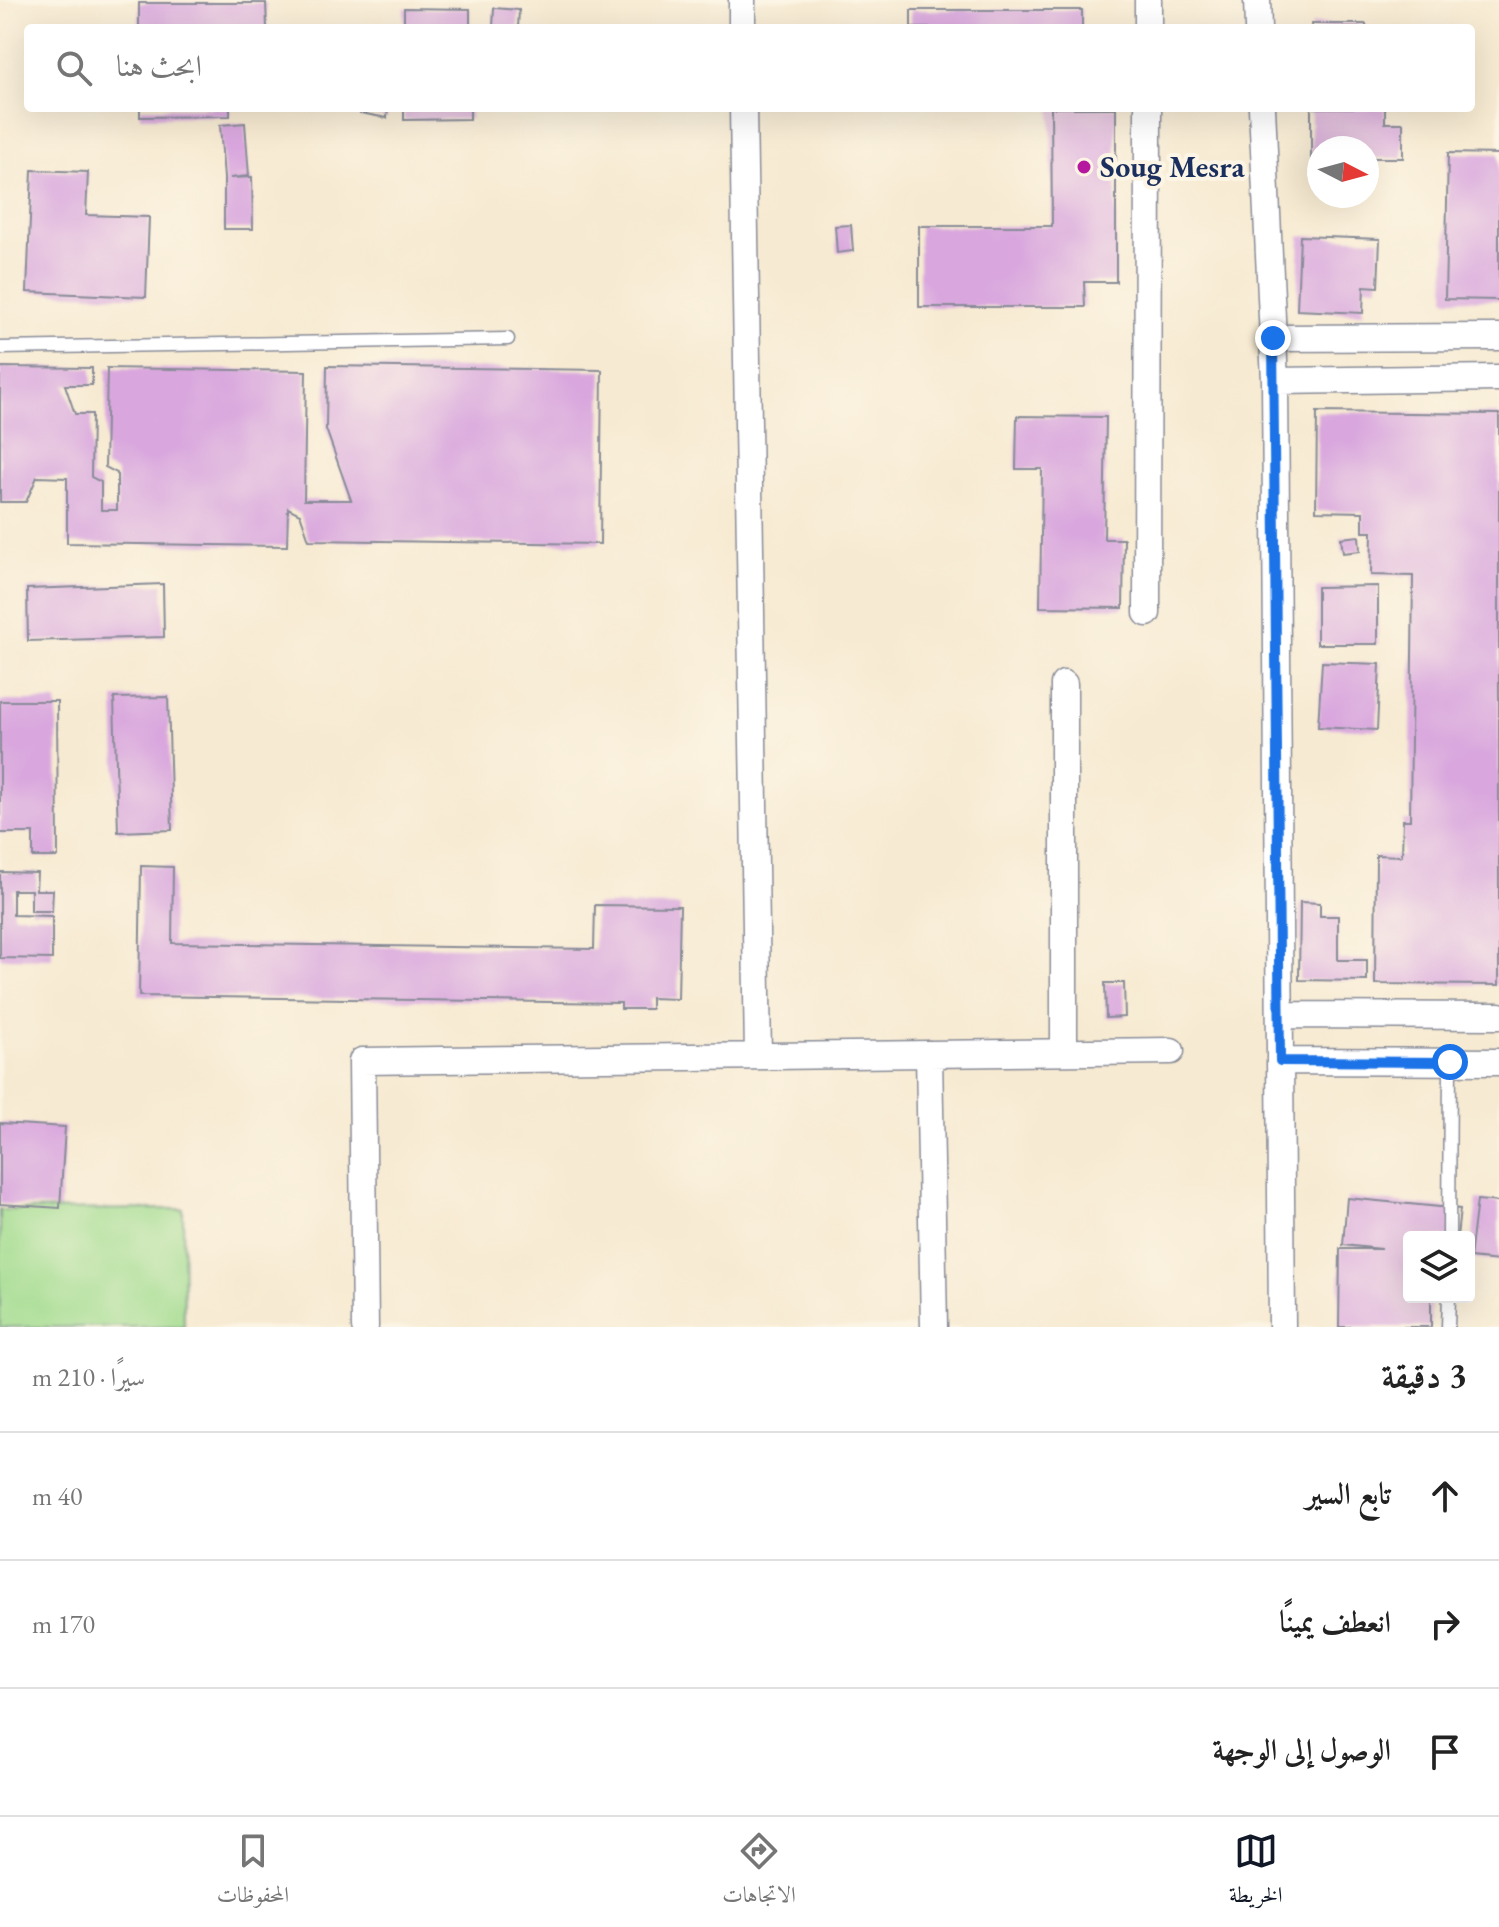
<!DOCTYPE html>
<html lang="ar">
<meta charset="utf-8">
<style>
:root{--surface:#fff;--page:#f6f6f6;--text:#222;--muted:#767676;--line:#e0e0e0;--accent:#111827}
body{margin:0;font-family:"EB Garamond",Amiri,serif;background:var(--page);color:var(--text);direction:rtl}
.controls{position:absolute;right:24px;bottom:24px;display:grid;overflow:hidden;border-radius:8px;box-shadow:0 8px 32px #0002}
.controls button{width:72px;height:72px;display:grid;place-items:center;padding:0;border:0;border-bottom:2px solid var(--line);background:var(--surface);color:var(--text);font:40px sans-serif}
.compass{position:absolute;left:1307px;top:136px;width:72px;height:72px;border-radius:50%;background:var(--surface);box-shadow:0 8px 32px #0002;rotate:96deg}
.stop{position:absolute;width:24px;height:24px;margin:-18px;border:6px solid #1a73e8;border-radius:50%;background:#fff}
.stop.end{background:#1a73e8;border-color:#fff;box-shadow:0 2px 8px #0008}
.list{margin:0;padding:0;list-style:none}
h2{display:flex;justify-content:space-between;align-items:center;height:104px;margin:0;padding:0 32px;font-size:34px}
h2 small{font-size:26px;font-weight:400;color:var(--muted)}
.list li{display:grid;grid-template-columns:52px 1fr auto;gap:24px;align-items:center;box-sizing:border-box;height:128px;padding:0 32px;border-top:2px solid var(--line)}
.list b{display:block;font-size:30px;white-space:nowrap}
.list em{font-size:26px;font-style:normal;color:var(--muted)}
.icon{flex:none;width:44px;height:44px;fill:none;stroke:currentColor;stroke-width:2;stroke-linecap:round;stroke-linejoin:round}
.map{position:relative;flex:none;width:1499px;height:1327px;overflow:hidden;direction:ltr}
.search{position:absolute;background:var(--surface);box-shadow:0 8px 32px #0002;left:24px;right:24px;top:24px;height:88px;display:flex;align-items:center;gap:20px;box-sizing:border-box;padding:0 28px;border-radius:8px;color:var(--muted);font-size:30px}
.sheet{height:488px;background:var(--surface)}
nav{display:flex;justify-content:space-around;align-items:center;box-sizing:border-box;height:112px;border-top:2px solid var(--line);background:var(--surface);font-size:22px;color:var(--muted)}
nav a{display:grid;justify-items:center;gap:4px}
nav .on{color:var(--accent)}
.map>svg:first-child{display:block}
.green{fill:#a2dc8f;stroke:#5e8676;stroke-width:2}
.building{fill:#d9a7de}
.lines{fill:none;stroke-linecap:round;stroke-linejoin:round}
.lane-casing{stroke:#898c98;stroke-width:15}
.street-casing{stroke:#898c98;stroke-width:29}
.lane{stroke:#fff;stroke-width:12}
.street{stroke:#fff;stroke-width:26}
.route{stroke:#1a73e8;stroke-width:10}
.poi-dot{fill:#b5179e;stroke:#fcf5e5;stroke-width:3}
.labels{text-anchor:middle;stroke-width:8;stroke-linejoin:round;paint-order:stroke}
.poi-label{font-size:30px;font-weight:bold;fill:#1b2f5e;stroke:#fcf5e5;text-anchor:start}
</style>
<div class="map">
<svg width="1499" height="1327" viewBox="0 0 1499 1327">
<rect width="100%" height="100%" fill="#fcf5e5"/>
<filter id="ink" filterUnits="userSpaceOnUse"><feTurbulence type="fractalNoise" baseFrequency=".0125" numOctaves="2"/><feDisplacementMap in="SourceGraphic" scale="16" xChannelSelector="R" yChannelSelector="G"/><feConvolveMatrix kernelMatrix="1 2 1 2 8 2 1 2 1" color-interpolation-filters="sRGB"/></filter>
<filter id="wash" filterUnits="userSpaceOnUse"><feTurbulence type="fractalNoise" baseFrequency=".006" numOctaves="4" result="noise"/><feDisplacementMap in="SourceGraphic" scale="32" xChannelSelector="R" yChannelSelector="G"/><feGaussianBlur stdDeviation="1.8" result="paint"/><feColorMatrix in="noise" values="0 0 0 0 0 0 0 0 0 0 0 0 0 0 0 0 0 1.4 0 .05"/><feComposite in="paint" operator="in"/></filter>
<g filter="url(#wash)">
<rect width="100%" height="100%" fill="#f7ead2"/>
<path class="green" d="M183 1209 184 1327H0V1210Z"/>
<g id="blocks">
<path class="building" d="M139 3H266L267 28H139Z
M404 8 470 9V28H404Z
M494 8 519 10 518 28H493Z
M911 10H1082V28H911Z
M1312 24H1366V28H1312Z
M140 108H230V116L140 117Z
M361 108H388L387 118 360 113Z
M404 108H470V119L404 120Z
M1051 108H1116V282H1084L1085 307H919V226H1052Z
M1311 108H1385V123H1403V158H1367V148H1319V158H1311Z
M245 123 249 176 230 178 252 177 253 229H224V178L220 125Z
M1448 153 1499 154V300L1445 299Z
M32 170 88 172 86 215 149 217 146 297 27 292Z
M851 225 853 251 837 253 835 226Z
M1300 236 1380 239 1378 287 1364 286 1363 313 1297 310Z
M327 366 602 370 600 544 309 540 300 514 288 508 287 546 67 543V478L37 477 26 502H0V367L92 368V385H65L75 414H92L91 477 101 482V510H117V473L105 467 107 368 306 371 304 500H351L326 429Z
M1317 412 1499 414V985L1375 984 1376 855 1402 856 1403 820H1410L1413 576 1371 575 1372 532H1363V512L1316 511Z
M1017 416 1106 417 1104 539H1124L1123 608 1040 607 1042 469H1016Z
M1359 536 1360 551 1343 553 1341 538Z
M163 584 164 637 28 641 27 589Z
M1378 586V644H1317V587Z
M1322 662 1380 664 1377 730 1318 727Z
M168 697 172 830 118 832 114 698Z
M0 701H57L58 857H33V833H0Z
M141 866 173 867 172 943 594 949 595 905 680 906 678 999 651 998V1009H621V1003L139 996Z
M0 872 37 873 36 890H53L52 911H31V890H13V915L52 916V959L0 958Z
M1300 902 1320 903V916H1338V960H1367V981L1299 980Z
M1105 983H1124L1125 1017 1106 1018Z
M0 1123 65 1127 60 1208 0 1204Z
M1347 1198 1460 1209 1457 1237H1409V1297H1431V1327H1339L1340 1249H1382L1343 1245Z
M1477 1200 1499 1202V1261L1470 1258Z"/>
</g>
</g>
<g filter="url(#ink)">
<use href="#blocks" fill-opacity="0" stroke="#898c98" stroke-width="2"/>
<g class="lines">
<g class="lane-casing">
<path id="lane" d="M0 348 508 339
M1449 1237 1450 1062
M1448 1327 1449 1297"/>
</g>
<g class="street-casing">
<path id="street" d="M742 0V28
M1257 0 1258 28
M1148 28V0
M743 108 758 1056
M1262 108 1275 381 1282 1327
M1273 338 1499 337
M1275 381 1499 378
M1147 613 1148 108
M1064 684V1052
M1280 1015 1499 1016
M929 1054 934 1327
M1280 1061 1499 1062
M365 1327 362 1061 1171 1051"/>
</g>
<use href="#lane" class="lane"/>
<use href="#street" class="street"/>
</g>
</g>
<g class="lines" filter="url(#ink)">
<path class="route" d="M1273 338 1280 1061 1450 1062"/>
</g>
<circle class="poi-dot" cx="1084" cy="167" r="8"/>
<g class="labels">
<g class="poi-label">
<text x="1100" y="177">Soug Mesra</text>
</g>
</g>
</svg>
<div class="controls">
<button><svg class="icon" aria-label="layers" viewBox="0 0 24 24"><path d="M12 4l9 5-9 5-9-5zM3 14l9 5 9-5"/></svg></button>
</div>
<svg class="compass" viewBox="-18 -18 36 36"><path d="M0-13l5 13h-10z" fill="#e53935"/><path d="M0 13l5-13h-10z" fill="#767676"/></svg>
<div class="stop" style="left:1450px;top:1062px"></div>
<div class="stop end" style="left:1273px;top:338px"></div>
<div class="search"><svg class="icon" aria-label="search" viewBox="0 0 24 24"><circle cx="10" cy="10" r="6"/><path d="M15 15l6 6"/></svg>ابحث هنا</div>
</div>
<section class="sheet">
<h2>3 دقيقة<small>سيرًا · 210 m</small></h2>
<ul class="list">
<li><svg class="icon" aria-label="ahead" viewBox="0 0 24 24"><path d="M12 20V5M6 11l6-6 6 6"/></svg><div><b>تابع السير</b></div><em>40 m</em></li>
<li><svg class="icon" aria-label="right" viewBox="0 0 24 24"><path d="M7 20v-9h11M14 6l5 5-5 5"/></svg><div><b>انعطف يمينًا</b></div><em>170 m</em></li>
<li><svg class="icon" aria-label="arrive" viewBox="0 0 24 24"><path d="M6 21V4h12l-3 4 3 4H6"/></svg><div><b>الوصول إلى الوجهة</b></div></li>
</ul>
</section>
<nav>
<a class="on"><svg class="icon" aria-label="map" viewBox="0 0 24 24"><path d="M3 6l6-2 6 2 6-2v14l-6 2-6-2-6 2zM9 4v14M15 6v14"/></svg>الخريطة</a>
<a><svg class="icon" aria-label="directions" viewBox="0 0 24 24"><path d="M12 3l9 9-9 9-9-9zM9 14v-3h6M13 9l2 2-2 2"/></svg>الاتجاهات</a>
<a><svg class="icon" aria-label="saved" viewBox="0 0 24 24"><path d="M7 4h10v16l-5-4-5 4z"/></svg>المحفوظات</a>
</nav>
